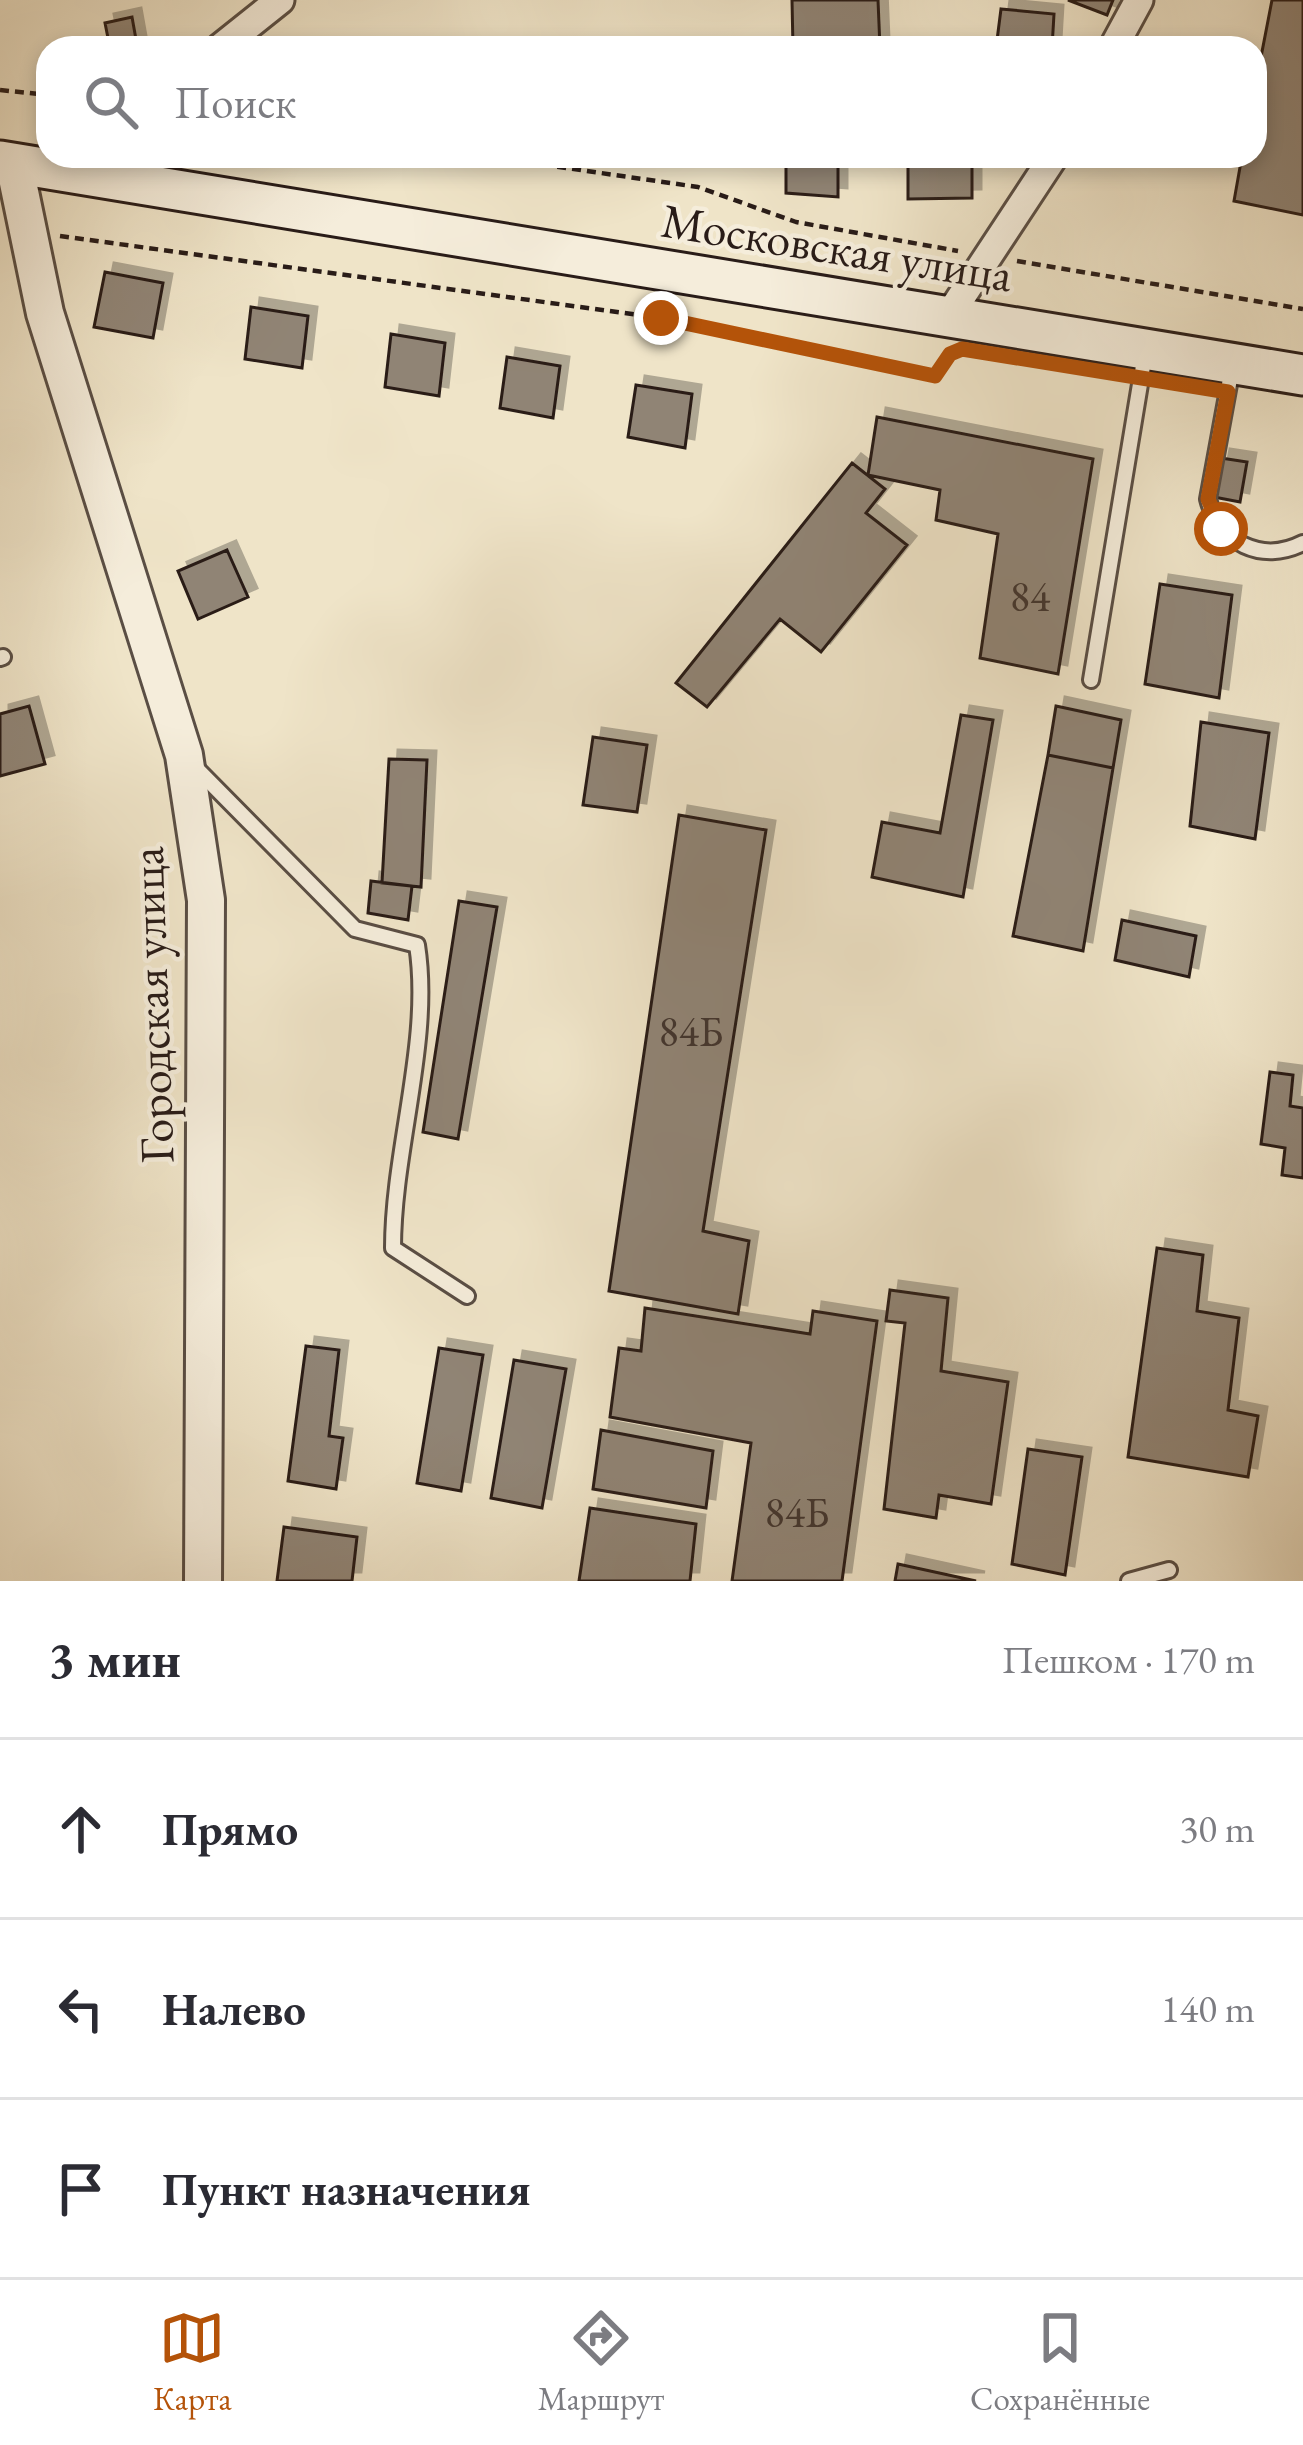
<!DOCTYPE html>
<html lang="ru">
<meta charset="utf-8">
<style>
:root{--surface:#fff;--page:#f2f2f3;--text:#2b2b33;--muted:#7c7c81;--line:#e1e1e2;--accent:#b45309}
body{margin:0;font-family:"EB Garamond",serif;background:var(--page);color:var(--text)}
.stop{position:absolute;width:36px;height:36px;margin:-27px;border:9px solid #b45309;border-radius:50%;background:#fff}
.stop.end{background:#b45309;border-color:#fff;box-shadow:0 3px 12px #0008}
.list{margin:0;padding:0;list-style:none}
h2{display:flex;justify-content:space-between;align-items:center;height:156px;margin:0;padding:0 48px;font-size:51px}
h2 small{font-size:39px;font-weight:400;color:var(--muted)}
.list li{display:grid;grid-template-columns:78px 1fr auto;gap:36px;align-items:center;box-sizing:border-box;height:180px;padding:0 48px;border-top:3px solid var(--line)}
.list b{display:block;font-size:45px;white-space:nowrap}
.list em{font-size:39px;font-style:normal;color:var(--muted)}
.icon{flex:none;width:66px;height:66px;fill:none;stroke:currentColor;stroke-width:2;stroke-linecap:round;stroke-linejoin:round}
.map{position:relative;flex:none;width:1303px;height:1581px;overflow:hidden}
.search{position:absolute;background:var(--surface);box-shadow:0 6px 18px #0003;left:36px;right:36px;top:36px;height:132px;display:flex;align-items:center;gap:30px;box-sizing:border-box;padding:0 42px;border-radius:36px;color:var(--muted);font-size:45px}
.sheet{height:696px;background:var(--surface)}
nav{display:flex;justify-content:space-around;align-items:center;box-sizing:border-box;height:168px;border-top:3px solid var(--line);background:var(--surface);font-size:33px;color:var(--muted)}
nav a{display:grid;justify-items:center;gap:6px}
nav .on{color:var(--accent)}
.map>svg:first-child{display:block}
.building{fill:#908474;stroke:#291c18;stroke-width:3;filter:url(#shadow)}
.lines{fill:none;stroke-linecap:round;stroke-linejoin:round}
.service-casing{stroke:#5a4e44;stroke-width:20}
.minor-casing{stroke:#5a4e44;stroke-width:33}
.tertiary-casing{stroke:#5a4e44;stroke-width:42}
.secondary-casing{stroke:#291c18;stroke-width:45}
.path{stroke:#291c18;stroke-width:4.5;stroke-dasharray:9 6;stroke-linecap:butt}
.service{stroke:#f5eddb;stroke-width:14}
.minor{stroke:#f5eddb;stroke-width:27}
.tertiary{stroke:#f5eddb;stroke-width:36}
.secondary{stroke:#f5eddb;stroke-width:39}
.route{stroke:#b45309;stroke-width:15}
.labels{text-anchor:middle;stroke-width:9;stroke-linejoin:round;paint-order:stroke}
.number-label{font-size:42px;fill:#43362f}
.street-label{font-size:48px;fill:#291c18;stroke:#f5eddb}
</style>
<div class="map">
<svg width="1303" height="1581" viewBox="0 0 1303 1581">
<defs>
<filter id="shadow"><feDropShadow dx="9" dy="-9" stdDeviation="0" flood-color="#0004"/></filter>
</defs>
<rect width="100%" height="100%" fill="#efe4c8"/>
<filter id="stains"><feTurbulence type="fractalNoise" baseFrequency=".00167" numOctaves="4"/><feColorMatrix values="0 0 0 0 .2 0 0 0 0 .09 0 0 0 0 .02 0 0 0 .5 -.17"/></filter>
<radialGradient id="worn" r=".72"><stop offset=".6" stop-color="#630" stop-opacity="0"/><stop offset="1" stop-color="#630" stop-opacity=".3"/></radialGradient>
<path class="building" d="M792 0H878L880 48H793Z
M1068 0H1113L1107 15Z
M1272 0H1303V215L1234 201 1242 156H1255V88Z
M1001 9 1054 14 1052 48H996Z
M132 17 137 45 110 48 105 23Z
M786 156H838V197L786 193Z
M908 156H972V198L908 199Z
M105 272 163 283 153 338 94 327Z
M251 307 308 316 302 368 245 359Z
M391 334 445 343 439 396 385 387Z
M507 357 560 366 553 418 500 408Z
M636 385 692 394 685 448 628 437Z
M877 417 1093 459 1058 674 980 658 998 534 936 520 940 490 868 475Z
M1221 458 1247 462 1240 502 1214 497Z
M852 463 885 489 866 513 907 545 821 652 780 619 707 707 676 683Z
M227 550 248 597 198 619 178 571Z
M1160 584 1232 595 1219 698 1145 684Z
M29 706 45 764 0 776V714Z
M1056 706 1121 720 1113 768 1048 755Z
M961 715 993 720 963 897 872 877 882 822 940 833Z
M1201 722 1269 733 1255 839 1190 826Z
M593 737 647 745 637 812 583 805Z
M1048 755 1113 768 1083 951 1013 936Z
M389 759 427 760 421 887 382 883Z
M679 815 766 830 703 1231 749 1241 738 1314 609 1291Z
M371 881 412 886 408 920 368 913Z
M459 901 497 907 458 1139 423 1132Z
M1122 920 1196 936 1189 977 1115 960Z
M1270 1072 1293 1075 1290 1106 1303 1108V1178L1282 1175 1285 1148 1261 1144Z
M1157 1248 1203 1255 1197 1311 1239 1318 1228 1410 1258 1416 1248 1477 1128 1457Z
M890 1290 948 1298 941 1371 1008 1382 991 1504 939 1495 936 1518 884 1509 905 1323 886 1321Z
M645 1308 810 1334 813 1311 877 1321 842 1581H732L751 1443 610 1417 619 1348 641 1351Z
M306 1346 339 1350 329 1436 343 1438 336 1489 288 1481Z
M439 1348 483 1355 461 1491 417 1483Z
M514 1360 566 1369 542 1508 491 1498Z
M601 1430 713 1451 706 1508 593 1489Z
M1028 1449 1082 1457 1065 1575 1012 1564Z
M590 1508 696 1524 690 1581H579Z
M284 1527 357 1537 352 1581H277Z
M898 1564 976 1581H895Z"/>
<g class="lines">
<g class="service-casing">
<path id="service" d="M1232 368 1208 499C1219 543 1262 564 1303 543
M0 658 3 657
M1091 680 1145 354
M195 767 355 929 417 945C432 1040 393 1149 393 1248L467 1296
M1129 1581 1169 1570"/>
</g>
<g class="minor-casing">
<path id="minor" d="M220 48 280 0
M1113 48 1139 0
M948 317 1054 156"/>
</g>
<g class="tertiary-casing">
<path id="tertiary" d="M14 163 45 313 184 755 206 900 203 1581"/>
</g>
<g class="secondary-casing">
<path id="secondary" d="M0 161 1303 375"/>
</g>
<path class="path" d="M0 90 48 95
M483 156 698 187 796 222 958 251
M60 236 661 318 935 376 955 352
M1017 261 1303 309"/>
<use href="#service" class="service"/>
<use href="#minor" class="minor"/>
<use href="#tertiary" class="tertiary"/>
<use href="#secondary" class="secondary"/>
</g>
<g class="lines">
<path class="route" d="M661 318 935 376 950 354 962 349 1228 392 1208 499 1221 529"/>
</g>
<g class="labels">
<g class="number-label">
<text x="1030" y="611">84</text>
<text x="691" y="1046">84Б</text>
<text x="797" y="1527">84Б</text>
</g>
<g class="street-label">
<text transform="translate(837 247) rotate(9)" y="17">Московская улица</text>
<text transform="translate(151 1005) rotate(-92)" y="17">Городская улица</text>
</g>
</g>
<rect width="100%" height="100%" filter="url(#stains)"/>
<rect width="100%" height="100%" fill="url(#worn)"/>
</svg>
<div class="stop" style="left:1221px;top:529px"></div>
<div class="stop end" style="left:661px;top:318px"></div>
<div class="search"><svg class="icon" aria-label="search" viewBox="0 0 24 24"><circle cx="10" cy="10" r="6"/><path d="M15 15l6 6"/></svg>Поиск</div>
</div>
<section class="sheet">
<h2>3 мин<small>Пешком · 170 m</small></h2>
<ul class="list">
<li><svg class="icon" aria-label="ahead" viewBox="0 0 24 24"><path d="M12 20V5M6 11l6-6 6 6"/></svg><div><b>Прямо</b></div><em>30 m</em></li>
<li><svg class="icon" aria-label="left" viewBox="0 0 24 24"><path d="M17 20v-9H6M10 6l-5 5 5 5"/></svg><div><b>Налево</b></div><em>140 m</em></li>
<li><svg class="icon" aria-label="arrive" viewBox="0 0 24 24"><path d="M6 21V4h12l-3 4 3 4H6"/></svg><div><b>Пункт назначения</b></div></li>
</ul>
</section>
<nav>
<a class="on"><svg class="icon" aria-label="map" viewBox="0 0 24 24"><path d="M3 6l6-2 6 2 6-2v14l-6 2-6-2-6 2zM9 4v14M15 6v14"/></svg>Карта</a>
<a><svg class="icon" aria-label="directions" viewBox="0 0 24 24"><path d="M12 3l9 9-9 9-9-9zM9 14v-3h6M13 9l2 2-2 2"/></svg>Маршрут</a>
<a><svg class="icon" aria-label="saved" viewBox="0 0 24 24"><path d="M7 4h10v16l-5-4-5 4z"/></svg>Сохранённые</a>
</nav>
